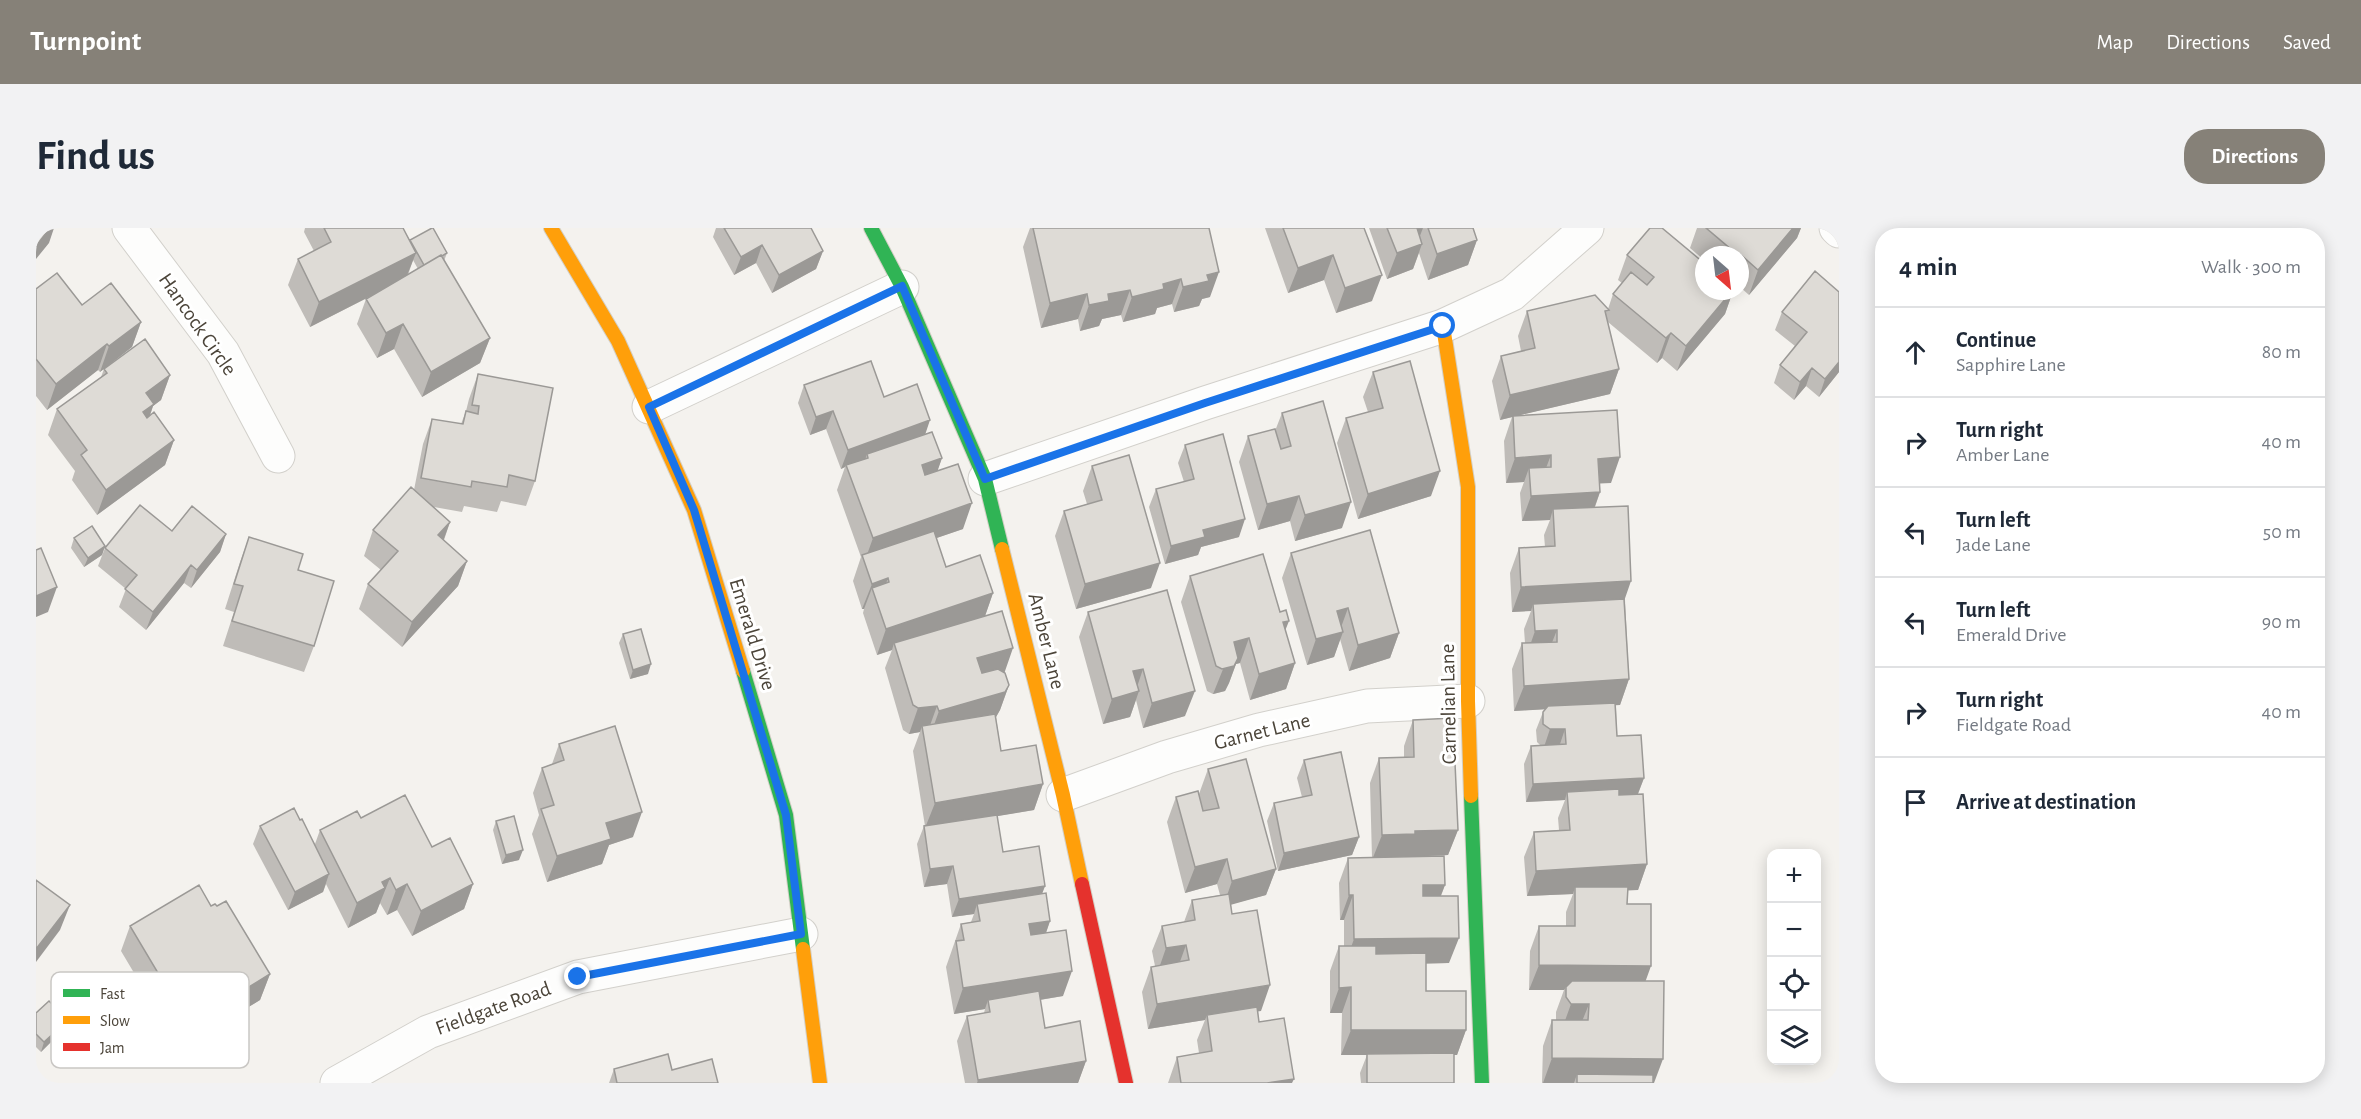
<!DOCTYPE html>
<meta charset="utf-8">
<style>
:root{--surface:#fff;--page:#f2f2f3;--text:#1f2937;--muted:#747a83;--line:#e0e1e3;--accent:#868178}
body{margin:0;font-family:"Alegreya Sans",sans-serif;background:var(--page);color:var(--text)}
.controls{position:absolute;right:18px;bottom:18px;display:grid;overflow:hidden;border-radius:12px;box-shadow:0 3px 15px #0003}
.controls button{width:54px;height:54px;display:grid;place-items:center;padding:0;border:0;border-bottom:2px solid var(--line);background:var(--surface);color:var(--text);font:30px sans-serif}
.compass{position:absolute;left:1659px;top:18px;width:54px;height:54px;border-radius:50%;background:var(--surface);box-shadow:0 3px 15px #0003;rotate:152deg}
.stop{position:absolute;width:18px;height:18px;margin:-14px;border:4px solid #1a73e8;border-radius:50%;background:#fff}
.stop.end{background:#1a73e8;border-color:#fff;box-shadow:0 2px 6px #0008}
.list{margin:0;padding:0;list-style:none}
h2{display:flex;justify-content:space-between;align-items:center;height:78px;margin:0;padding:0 24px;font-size:26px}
h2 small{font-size:20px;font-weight:400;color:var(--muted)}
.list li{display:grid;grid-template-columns:39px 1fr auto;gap:18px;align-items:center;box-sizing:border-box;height:90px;padding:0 24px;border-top:2px solid var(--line)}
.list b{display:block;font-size:22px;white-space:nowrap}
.list p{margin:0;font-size:20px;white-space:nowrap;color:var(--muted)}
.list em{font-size:20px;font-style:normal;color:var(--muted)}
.icon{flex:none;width:33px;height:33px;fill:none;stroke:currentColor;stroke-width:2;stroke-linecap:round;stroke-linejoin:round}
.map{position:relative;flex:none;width:1803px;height:855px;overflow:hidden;border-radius:24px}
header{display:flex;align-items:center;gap:36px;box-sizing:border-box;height:84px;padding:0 30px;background:var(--accent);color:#fff}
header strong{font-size:28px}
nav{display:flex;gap:33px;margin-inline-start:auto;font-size:21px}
.intro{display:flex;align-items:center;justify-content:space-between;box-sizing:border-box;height:144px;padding:0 36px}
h1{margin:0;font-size:42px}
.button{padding:15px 27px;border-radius:24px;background:var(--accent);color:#fff;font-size:21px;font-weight:700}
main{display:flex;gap:36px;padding:0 36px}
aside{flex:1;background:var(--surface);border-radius:24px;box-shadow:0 3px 15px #0003}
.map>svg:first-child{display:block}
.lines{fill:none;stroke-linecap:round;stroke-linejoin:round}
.street-casing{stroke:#d2d0cb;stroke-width:35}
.fast-casing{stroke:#d3cfc5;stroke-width:16}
.slow-casing{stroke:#d3cfc5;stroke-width:16}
.jam-casing{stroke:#d3cfc5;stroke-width:16}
.street{stroke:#fdfdfc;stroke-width:33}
.fast{stroke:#30b455;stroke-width:14}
.slow{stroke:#ff9f0a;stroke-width:14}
.jam{stroke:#e5322d;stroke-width:14}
.wall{fill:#bfbcb8;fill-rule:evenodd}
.shaded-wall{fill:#9b9996}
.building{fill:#dedbd6;stroke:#9b9996;stroke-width:1.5}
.route{stroke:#1a73e8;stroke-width:8}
.labels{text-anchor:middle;stroke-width:6;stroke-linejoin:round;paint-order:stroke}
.street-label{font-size:21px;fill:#4b4439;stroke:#fff}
.key{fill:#fff;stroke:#c9c7c4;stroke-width:1.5}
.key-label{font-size:16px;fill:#4b4439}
</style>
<header>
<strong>Turnpoint</strong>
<nav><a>Map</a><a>Directions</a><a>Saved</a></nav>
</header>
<div class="intro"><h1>Find us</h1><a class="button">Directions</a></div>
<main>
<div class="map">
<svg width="1803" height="855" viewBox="0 0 1803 855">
<rect width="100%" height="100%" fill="#f4f2ee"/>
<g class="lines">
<g class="street-casing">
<path id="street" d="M93 0 187 125 242 228
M1800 0 1803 3
M613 179 866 59
M949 251 1169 175 1407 98 1476 66 1551 0
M1027 567 1131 529 1223 502 1331 478 1432 473
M301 855 392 804 542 749 765 706"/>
</g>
<g class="fast-casing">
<path id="fast" d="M835 0 866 59 949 251 966 321
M707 443 750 587 767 721
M1435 568 1446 855"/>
</g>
<g class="slow-casing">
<path id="slow" d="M515 0 582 113 658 282 707 443
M1407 98 1432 259V473L1435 568
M966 321 1027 567 1046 656
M767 721 784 855"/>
</g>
<g class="jam-casing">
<path id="jam" d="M1046 656 1090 855"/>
</g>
<use href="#street" class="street"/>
<use href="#fast" class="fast"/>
<use href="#slow" class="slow"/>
<use href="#jam" class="jam"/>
</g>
<path class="wall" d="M269 0H367L374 13V12L411 25 408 33 454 110 444 135 386 169 358 121 341 130 321 96 330 71 337 67 274 99 252 57 262 31 278 23 268 4ZM377 32 382 41 372 47Z
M680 0H776L775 1 787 23 780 41 736 65 720 35 698 47 677 9Z
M994 0H1173L1174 69 1166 71 1163 78 1138 84 1136 76 1121 80 1119 86 1087 94 1085 87 1066 91 1063 98 1044 103 1042 91 1005 100 987 19Z
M1229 0H1328L1336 73 1300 85 1288 52 1252 65Z
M1333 0H1437L1441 12 1432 37 1392 52 1383 25 1377 41 1351 51Z
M1661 0H1765L1761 10 1713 67 1704 59V27H1668V32L1654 20Z
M1591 27 1668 63H1697L1689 86 1641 143 1626 130 1621 135 1572 94 1583 141 1574 166 1484 187 1575 255H1564V264L1559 279 1589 372 1593 451 1584 477H1580L1581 508 1608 550 1602 566 1611 636 1602 662H1592L1591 676 1609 753 1618 855H1506L1507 818 1516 792H1520V784L1528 762H1493L1494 723 1503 698H1530V684L1537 666 1491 668 1488 629 1498 604 1523 602 1522 590 1529 572 1490 574 1488 536 1495 518H1505L1501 514 1500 502 1507 484 1509 481 1478 483 1476 441 1486 415H1489L1488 401 1495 383 1476 384 1474 345 1483 320 1509 319 1508 307 1514 292 1486 293 1484 265 1488 254 1470 255 1468 213 1476 189 1464 192 1456 153 1465 128 1485 123 1482 108 1491 83 1572 81 1577 66 1586 55 1582 52Z
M0 61 46 77 105 94 96 119 64 144 62 142 11 182 0 168Z
M1803 64V144L1783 169 1770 158 1758 172 1738 155 1744 137 1759 118 1739 102 1746 84Z
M68 141 134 147 125 172 117 178 114 188 138 212 129 237 61 287 36 252 39 243 12 207 21 181 65 149Z
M1337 144 1395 268 1322 291 1301 215 1310 190 1332 184 1327 169Z
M442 146 499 253 490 278 465 273 461 284 428 278 426 284 398 279 414 294 408 312 431 333 422 358 366 419 323 381 332 356 345 342 328 328 337 302 378 262 387 216 396 191 425 196 430 183 433 171Z
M768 157 848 169 889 206 906 230 901 243 927 301 900 310 910 339 957 365 949 388 973 457 964 482 960 489 965 523 1007 556 998 582 961 588 967 624 1009 658 1006 666 1014 693 1010 705 1027 768 1004 772 1009 800 1050 833 1042 855H929L921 813 931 788 948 785 949 781 918 786 910 739 925 696 935 694 938 686 916 689 911 656 888 659 881 616 888 598H889L877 523 884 504 873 506 867 502 849 440 856 422 841 427 827 385 828 381H826L817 353 825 329 801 262 809 239 805 241 790 201 774 207 762 175Z
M1246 185 1306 300 1259 313 1254 293 1222 302 1203 234 1212 208 1239 203Z
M1149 217 1203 309 1165 319 1162 327 1129 336 1113 279 1120 261 1148 254 1142 235Z
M1056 238 1115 360 1040 381 1019 308 1028 283 1051 276 1047 263Z
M136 303 190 306 184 324 155 360 148 355 110 402 83 379 90 361 62 338 69 320Z
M213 309 262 342 278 418 268 444 187 418 198 384 189 381 204 334Z
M38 310 69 318 66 327 48 339 35 320Z
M1255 325 1363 405 1354 430 1313 443 1304 411 1298 429 1271 437 1246 350Z
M1154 348 1244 384 1259 435 1250 461 1214 472 1204 435 1200 436 1193 455 1189 463 1177 466 1171 463 1145 374Z
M1131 362 1149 488 1107 500 1100 472 1094 489 1067 496 1043 409 1052 384Z
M587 406 612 446 594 451 583 415Z
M1377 492 1422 602 1412 627 1371 629 1409 657 1405 668 1413 735 1390 736V763L1430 802 1421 827H1418V855H1325L1324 845 1331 827H1305L1306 785H1294V743L1303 718H1308V692H1304L1303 655 1312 630H1336L1334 555 1343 530 1368 529V518Z
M523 516 597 609 573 617 566 636 511 654 496 606 503 587 497 565 506 540 516 536Z
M1268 532 1323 609 1316 627 1242 643 1231 593 1238 575 1266 569 1261 550Z
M1172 541 1240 641 1230 667 1195 676 1196 686 1225 783H1222L1223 794 1256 855H1132L1141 829 1163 825 1161 812 1169 792 1112 801 1106 764 1115 739 1119 738 1116 723 1126 698 1148 694 1156 672 1184 667 1181 656 1149 665 1131 594 1140 569 1163 566Z
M325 590 396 619 437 656 428 681 376 708 361 682 351 687 344 675 340 685 312 700 290 656 287 664 252 682 217 616 224 598 264 592 279 616 284 602Z
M460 593 483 632 466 636 457 602Z
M175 678H181L234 746 224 772 176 801 168 788 135 807 85 723 94 698Z
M0 785 32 792 28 801 5 824 0 819Z
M578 841 636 842 682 855H573Z"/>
<path class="shaded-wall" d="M14 0H18L13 15 0 31V18Z
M1378 0H1387L1380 18 1386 16 1377 41 1351 51 1361 25Z
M1757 0H1765L1761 10 1713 67 1722 42Z
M1441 12 1432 37 1392 52 1401 26Z
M726 17 720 35 698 47 705 29Z
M787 23 780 41 736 65 743 47Z
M380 25 370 50 274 99 283 74Z
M1297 27 1288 52 1252 65 1262 40Z
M1183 44 1174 69 1166 71 1163 78 1138 84 1147 59 1171 47Z
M1346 47 1336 73 1300 85 1309 60Z
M1145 51 1136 76 1121 80 1119 86 1087 94 1096 69 1127 56Z
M1094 62 1085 87 1066 91 1063 98 1044 103 1053 77 1072 66Z
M1696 63H1697L1689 86 1641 143 1650 118Z
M1051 66 1042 91 1005 100 1014 75Z
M105 94 96 119 64 144 73 118Z
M367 96 358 121 341 130 350 105Z
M1635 105 1626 130 1621 135 1630 110Z
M454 110 444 135 386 169 395 144Z
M71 116 62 142 11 182 20 156Z
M1803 134V144L1783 169 1789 151Z
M1776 140 1770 158 1758 172 1764 154Z
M1583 141 1574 166 1464 192 1474 167Z
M134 147 125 172 117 178 109 201 98 209 110 165Z
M797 183 790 201 774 207 780 189Z
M894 192 888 210 832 230 831 226 829 232 810 237 809 239 805 241 812 222Z
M138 212 129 237 61 287 70 262Z
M1515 227 1505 253 1493 240 1488 254 1470 255 1479 230Z
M1584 229 1575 255 1553 256 1562 231Z
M906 230 897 256 877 262 886 237Z
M1404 243 1395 268 1322 291 1332 266Z
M1564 264 1555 289 1517 281 1514 292 1486 293 1495 268Z
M1263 268 1254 293 1222 302 1231 276Z
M1315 274 1306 300 1259 313 1269 287Z
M936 275 927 301 828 335 837 310Z
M1209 291 1203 309 1165 319 1162 327 1129 336 1135 318 1167 302Z
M414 294 405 319 402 307Z
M190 306 184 324 155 360 161 342Z
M69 318 66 327 48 339 52 330Z
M431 333 422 358 366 419 376 394Z
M1124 335 1115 360 1040 381 1049 356Z
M155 337 148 355 110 402 117 384Z
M852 350 843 376 836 360 828 381H826L836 356Z
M1595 353 1586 379 1497 376 1495 383 1476 384 1485 359Z
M21 359 12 384 0 389V368Z
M957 365 948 391 858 415 856 422 841 427 850 401Z
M1312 380 1303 405 1307 404 1298 429 1271 437 1280 411 1301 383Z
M1253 393 1243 418 1247 394Z
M1521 402 1511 427 1490 429 1499 403Z
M1363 405 1354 430 1313 443 1322 417Z
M1213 410 1204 435 1200 436 1193 455 1189 463 1177 466 1198 414Z
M977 420 968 446 932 456 941 430Z
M1259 435 1250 461 1214 472 1223 446Z
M615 436 612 446 594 451 597 442Z
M1107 441 1099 465 1103 463 1094 489 1067 496 1076 471 1097 443Z
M1593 451 1584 477 1478 483 1488 458Z
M973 457 964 482 960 489 894 508 903 483Z
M1159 463 1149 488 1107 500 1116 475Z
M901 478 892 503 886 498 884 504 873 506 882 480Z
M1514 501H1529L1523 519H1508Z
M1608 550 1601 568 1531 564 1529 572 1490 574 1497 556Z
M1007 556 998 582 889 600 899 575Z
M606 584 597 609 573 617 566 636 511 654 521 628 570 595Z
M1422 602 1412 627 1371 629 1336 632 1346 607 1379 603Z
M1323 609 1316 627 1242 643 1248 625Z
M487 622 483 632 466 636 470 627Z
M1191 631 1181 656 1149 665 1159 639Z
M1611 636 1602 662 1539 665V659L1537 666 1491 668 1500 643Z
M917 638 911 656 888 659 894 641Z
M1240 641 1230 667 1187 679 1196 653Z
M293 646 287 664 252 682 259 664Z
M354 650 340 685 312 700 321 675 346 654Z
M371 656 361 682 351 687 360 662Z
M437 656 428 681 376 708 385 683Z
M1387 657H1409L1399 682 1378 683Z
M1009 658 1002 676H941L938 686 916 689 923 671Z
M1313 667H1317L1308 692H1304Z
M34 677 24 702 0 734V721Z
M1014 693 1005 719 984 722 993 696Z
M1423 710 1413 735 1309 736 1318 711Z
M1150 717 1141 742 1121 746 1130 720Z
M1503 737 1615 738 1606 763 1530 759 1528 762H1493Z
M1036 743 1027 768 954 780 952 772 949 781 918 786 927 760Z
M234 746 224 772 176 801 185 776Z
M1234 757 1225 783 1171 791V787L1169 792 1112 801 1121 776Z
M1315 759 1306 785H1294L1303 760Z
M177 762 168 788 135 807 144 782Z
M1535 776H1553L1543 801H1526Z
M32 792 28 801 5 824 8 814Z
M1315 802H1430L1421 827H1305Z
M1516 830 1627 831 1618 855H1541V846L1538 855H1507Z
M1050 833 1042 855H941L942 852Z
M1258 851 1256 855H1231Z"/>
<path class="building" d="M0 0H14L0 18Z
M288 0H367L380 25 283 74 262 31 295 14Z
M396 0H397L411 25 406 28 405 27 388 37 374 12Z
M688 0H775L787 23 743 47 726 17 705 29Z
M997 0H1173L1183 44 1171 47 1173 53 1147 59 1145 51 1127 56 1128 61 1096 69 1094 62 1072 66 1073 73 1053 77 1051 66 1014 75Z
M1247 0H1328L1346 47 1309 60 1297 27 1262 40Z
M1351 0H1381L1386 16 1361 25Z
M1392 0H1437L1441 12 1401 26Z
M1614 0H1626L1668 35V63H1696L1650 118 1635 105 1630 110 1577 66 1595 44 1611 57 1618 49 1591 27Z
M1670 0H1757L1722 42 1704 26 1702 27Z
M405 27 454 110 395 144 367 96 350 105 330 71Z
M1779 43 1803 64V134L1789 151 1776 140 1764 154 1744 137 1771 104 1746 84Z
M21 45 46 77 75 55 105 94 73 118 71 116 20 156 0 131V61Z
M1559 67 1573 82 1569 83 1583 141 1474 167 1465 128 1499 120 1491 83Z
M109 111 134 147 110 165 118 176 107 184 111 190 118 184 138 212 70 262 45 227 51 222 21 181 71 145 68 141Z
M835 133 848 169 881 156 894 192 812 222 797 183 780 189 768 157Z
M1374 133 1404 243 1332 266 1310 190 1347 180 1337 144Z
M442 146 517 160 499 253 473 247 471 259 436 253 435 259 385 250 396 191 427 196 430 183 442 186 443 178 436 177Z
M1287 173 1315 274 1269 287 1263 268 1231 276 1212 208 1239 201 1245 221 1255 218 1246 185Z
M1581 182 1584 229 1562 231 1564 264 1495 268 1493 240 1515 239V227L1479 230 1477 188Z
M896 204 906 230 886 237 889 247 922 236 936 275 837 310 810 237 832 230 831 226Z
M1187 206 1209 291 1167 302 1169 309 1135 318 1120 261 1158 251 1149 217Z
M1093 227 1124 335 1049 356 1028 283 1066 272 1056 238Z
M375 259 414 294 402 307 431 333 376 394 332 356 362 323 337 302Z
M104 277 136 303 156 278 190 306 161 342 155 337 117 384 89 361 101 347 69 320Z
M1592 278 1595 353 1485 359 1483 320 1519 318 1517 281Z
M56 298 69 318 52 330 38 310Z
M1334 302 1363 405 1322 417 1312 380 1301 383 1307 404 1280 411 1255 325Z
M898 303 910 339 944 327 957 365 850 401 836 360 853 354 852 350 836 356 826 327Z
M213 309 267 326 262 342 298 353 278 418 196 393 207 358 198 356Z
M5 320 21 359 0 368V322Z
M1227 326 1244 384 1250 382 1253 393 1247 394 1259 435 1223 446 1213 410 1198 414 1202 430 1198 438 1186 441 1180 438 1154 348Z
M1131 362 1159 463 1116 475 1107 441 1097 443 1103 463 1076 471 1052 384Z
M1588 371 1593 451 1488 458 1486 415 1521 414V402L1499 403 1497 376Z
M966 383 977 420 941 430 946 445 962 441 969 445 973 457 969 464 903 483 901 478 882 480 877 477 858 415Z
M605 401 615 436 597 442 587 406Z
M1579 475 1581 508 1605 507 1608 550 1497 556 1495 518 1530 516 1529 501H1514L1507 496V484L1512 478Z
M959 486 965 523 1000 517 1007 556 899 575 886 498Z
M1417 490 1422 602 1379 603V606L1346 607 1343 530 1378 529 1377 492Z
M579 498 606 584 570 595 575 611 521 628 505 581 518 577 506 540 528 532 523 516Z
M1305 524 1323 609 1248 625 1238 575 1276 567 1268 532Z
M1210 531 1240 641 1196 653 1191 631 1159 639 1140 569 1162 563 1167 583 1183 580 1172 541Z
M1583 561V567L1607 566 1611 636 1500 643 1498 604 1534 602 1531 564Z
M369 567 396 619 414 610 437 656 385 683 371 656 360 662 354 650 346 654 349 660 321 675 284 602 321 583 325 590Z
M258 580 264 592 266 591 293 646 259 664 224 598Z
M961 587 967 624 1003 618 1009 658 923 671 917 638 894 641 888 598Z
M478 588 487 622 470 627 460 593Z
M1408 628 1409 657H1387V668H1422L1423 710 1318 711 1317 667H1313L1312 630Z
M0 652 34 677 0 721Z
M163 657 175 678 179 676 181 678 190 673 234 746 185 776 177 762 144 782 94 698Z
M1539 659H1592L1591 676H1615V738L1503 737V698H1539Z
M1010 665 1014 693 993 696 995 707 1030 702 1036 743 927 760 920 713 928 712 925 696 944 693 941 676Z
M1193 666 1196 686 1221 682 1234 757 1121 776 1115 739 1153 732 1150 717 1130 720 1126 698 1159 692 1156 672Z
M1303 718H1340V726L1390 725V763H1430V802H1315V759L1303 760Z
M1536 753H1628L1627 831 1516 830V792H1552L1553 776H1535L1530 769V759Z
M1003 763 1009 800 1044 793 1050 833 942 852 931 788 954 784 952 772Z
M13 773 32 792 8 814 0 806V785Z
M1221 779 1223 794 1248 790 1258 851 1231 855H1145L1141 829 1176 823 1171 787Z
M1418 825V855H1331V826Z
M632 826 636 842 676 831 682 855H581L578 841Z
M1541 846 1617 847V855H1541Z"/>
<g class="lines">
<path class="route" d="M542 749 765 706 750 587 658 282 613 179 866 58 949 251 1169 175 1407 98"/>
</g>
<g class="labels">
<g class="street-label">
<text transform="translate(162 96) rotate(55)" y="7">Hancock Circle</text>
<text transform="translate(717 406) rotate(73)" y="7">Emerald Drive</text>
<text transform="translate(1011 413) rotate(76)" y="7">Amber Lane</text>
<text transform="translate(1412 476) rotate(-91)" y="7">Carnelian Lane</text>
<text transform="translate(1226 503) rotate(-14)" y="7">Garnet Lane</text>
<text transform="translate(457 780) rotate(-20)" y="7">Fieldgate Road</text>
</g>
</g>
<rect x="15" y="744" width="198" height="96" rx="9" class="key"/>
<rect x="27" y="761" width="27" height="8" fill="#30b455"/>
<rect x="27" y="788" width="27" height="8" fill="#ff9f0a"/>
<rect x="27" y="815" width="27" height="8" fill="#e5322d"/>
<g class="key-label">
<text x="64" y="771">Fast</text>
<text x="64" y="798">Slow</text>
<text x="64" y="825">Jam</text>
</g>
</svg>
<div class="controls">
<button>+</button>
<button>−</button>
<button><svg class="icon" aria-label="locate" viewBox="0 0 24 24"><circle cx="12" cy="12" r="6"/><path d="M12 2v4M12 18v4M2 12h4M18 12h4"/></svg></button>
<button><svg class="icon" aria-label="layers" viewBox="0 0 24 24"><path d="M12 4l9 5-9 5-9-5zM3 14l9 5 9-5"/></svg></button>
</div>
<svg class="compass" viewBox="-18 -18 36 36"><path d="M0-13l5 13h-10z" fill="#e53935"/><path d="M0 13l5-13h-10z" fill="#747a83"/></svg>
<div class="stop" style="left:1407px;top:98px"></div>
<div class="stop end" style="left:542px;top:749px"></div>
</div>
<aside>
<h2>4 min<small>Walk · 300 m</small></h2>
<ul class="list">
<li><svg class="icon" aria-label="ahead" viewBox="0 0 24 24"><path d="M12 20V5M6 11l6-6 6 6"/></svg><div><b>Continue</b><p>Sapphire Lane</p></div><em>80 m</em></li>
<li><svg class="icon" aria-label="right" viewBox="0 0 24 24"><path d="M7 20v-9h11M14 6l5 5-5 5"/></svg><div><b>Turn right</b><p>Amber Lane</p></div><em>40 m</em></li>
<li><svg class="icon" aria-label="left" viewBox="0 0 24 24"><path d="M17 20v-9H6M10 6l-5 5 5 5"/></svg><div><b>Turn left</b><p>Jade Lane</p></div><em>50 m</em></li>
<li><svg class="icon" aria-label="left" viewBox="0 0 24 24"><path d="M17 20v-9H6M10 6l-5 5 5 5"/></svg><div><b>Turn left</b><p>Emerald Drive</p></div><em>90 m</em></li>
<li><svg class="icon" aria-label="right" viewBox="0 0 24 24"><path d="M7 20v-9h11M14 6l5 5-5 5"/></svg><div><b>Turn right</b><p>Fieldgate Road</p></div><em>40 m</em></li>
<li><svg class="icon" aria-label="arrive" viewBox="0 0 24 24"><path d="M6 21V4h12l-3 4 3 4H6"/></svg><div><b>Arrive at destination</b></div></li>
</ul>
</aside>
</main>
